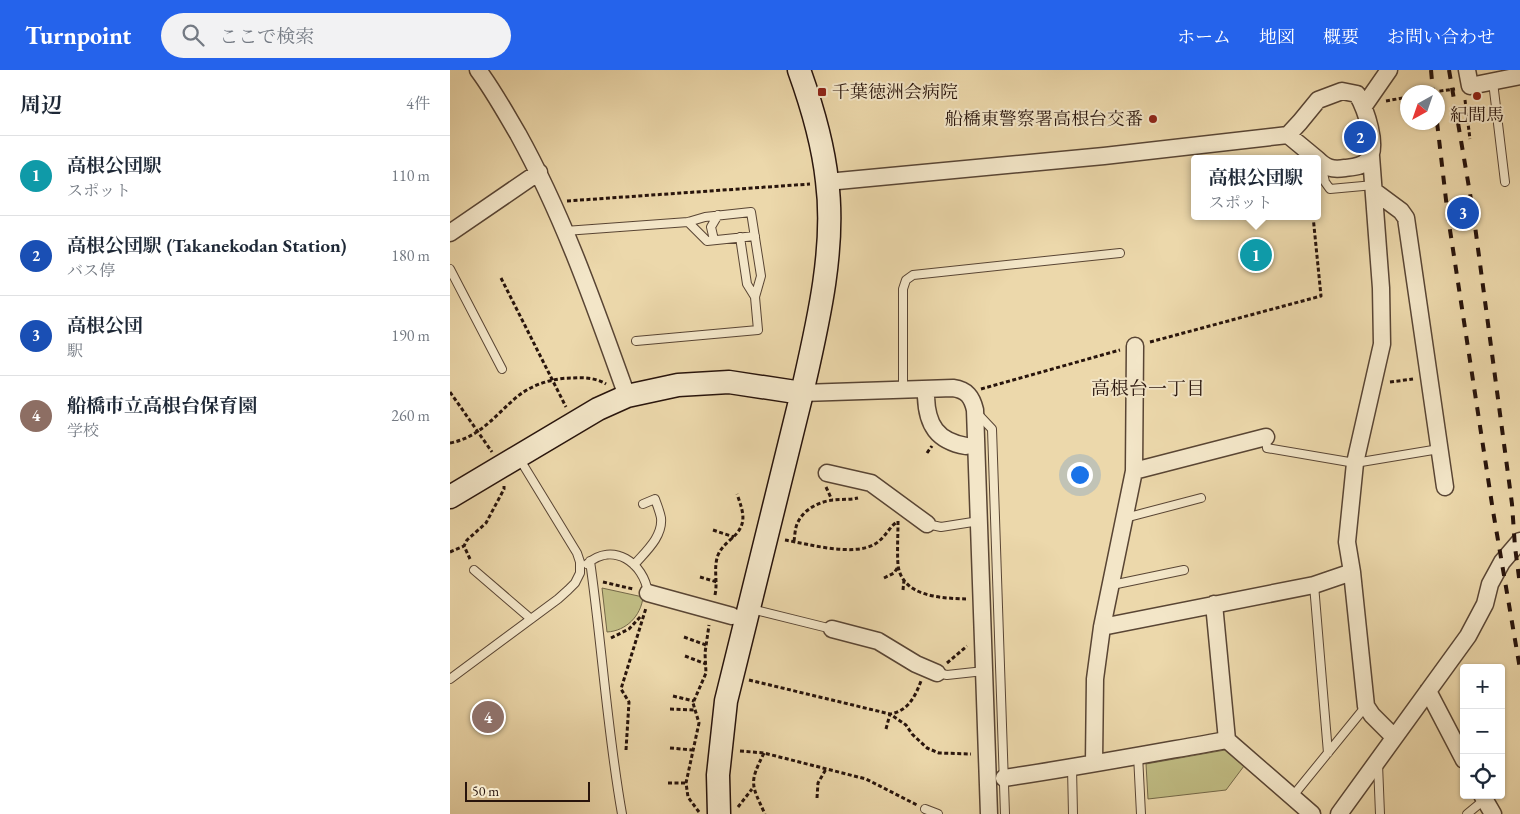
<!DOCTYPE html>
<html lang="ja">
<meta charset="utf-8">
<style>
:root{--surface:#fff;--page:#f2f2f3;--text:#1f2937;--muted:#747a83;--line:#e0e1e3;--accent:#2563eb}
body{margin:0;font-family:"EB Garamond","Noto Serif JP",serif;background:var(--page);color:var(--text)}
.controls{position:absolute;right:15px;bottom:15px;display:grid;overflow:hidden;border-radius:5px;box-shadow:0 1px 4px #0004}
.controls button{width:45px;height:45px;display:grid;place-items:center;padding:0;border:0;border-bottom:1px solid var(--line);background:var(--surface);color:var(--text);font:25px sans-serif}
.compass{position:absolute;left:950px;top:15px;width:45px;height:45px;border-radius:50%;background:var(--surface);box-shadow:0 1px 4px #0004;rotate:220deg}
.scale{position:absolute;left:15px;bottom:12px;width:125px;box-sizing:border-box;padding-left:5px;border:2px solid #28140c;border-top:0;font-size:14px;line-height:18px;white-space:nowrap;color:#28140c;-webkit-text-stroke:4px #f3e6c8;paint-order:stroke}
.you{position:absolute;left:629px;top:404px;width:18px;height:18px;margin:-12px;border:4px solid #fff;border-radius:50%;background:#1a73e8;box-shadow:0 0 0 8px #1a73e833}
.badge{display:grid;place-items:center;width:32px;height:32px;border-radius:50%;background:var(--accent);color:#fff;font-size:16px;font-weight:700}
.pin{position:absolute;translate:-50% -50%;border:2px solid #fff;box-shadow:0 1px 5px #0006}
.popup{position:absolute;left:741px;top:85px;width:130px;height:65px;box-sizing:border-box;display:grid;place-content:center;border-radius:5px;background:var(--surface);filter:drop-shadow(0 1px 4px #0005);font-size:16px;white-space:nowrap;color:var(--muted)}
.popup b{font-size:19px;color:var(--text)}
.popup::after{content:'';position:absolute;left:50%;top:100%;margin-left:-10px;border:10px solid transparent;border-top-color:var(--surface)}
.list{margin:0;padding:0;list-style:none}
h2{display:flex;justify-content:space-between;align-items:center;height:65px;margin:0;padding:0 20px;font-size:21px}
h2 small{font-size:16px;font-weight:400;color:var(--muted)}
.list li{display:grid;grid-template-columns:32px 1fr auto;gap:15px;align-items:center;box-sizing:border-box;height:80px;padding:0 20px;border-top:1px solid var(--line)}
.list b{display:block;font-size:19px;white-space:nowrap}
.list p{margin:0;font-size:16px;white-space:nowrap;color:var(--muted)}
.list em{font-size:16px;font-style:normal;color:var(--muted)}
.icon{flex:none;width:28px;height:28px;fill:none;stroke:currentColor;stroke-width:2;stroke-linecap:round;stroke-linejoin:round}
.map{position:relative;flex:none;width:1070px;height:744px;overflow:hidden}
header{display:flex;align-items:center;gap:30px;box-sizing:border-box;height:70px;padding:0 25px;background:var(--accent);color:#fff}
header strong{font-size:24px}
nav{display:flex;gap:28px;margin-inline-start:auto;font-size:18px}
.search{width:350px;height:45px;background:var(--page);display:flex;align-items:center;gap:12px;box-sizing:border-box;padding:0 18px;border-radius:28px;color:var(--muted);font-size:19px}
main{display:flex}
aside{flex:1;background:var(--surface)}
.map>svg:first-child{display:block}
.green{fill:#c0bc83;stroke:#746848}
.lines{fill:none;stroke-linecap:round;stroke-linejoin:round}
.lane-casing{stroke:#594534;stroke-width:10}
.street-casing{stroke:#594534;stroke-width:19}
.secondary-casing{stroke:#28140c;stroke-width:25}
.path{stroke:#28140c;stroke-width:3;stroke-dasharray:4 2.5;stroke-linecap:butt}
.lane{stroke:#f3e6c8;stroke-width:8}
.street{stroke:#f3e6c8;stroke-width:16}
.secondary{stroke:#f3e6c8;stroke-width:22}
.rail{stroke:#28140c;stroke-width:4;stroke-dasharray:9 9;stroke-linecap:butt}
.poi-dot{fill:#8f2418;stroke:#f3e6c8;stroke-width:2}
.labels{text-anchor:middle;stroke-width:4;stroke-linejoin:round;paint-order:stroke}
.poi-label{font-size:18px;fill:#28140c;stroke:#f3e6c8;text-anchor:start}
.neighbourhood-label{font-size:19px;fill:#28140c;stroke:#f3e6c8}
</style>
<header>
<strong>Turnpoint</strong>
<div class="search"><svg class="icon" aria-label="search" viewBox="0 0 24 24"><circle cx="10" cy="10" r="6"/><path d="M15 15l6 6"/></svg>ここで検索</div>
<nav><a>ホーム</a><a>地図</a><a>概要</a><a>お問い合わせ</a></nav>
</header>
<main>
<aside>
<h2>周辺<small>4件</small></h2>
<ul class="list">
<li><span class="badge" style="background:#0f9aa8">1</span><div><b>高根公団駅</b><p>スポット</p></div><em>110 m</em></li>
<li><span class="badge" style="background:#1a4fb4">2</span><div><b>高根公団駅 (Takanekodan Station)</b><p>バス停</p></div><em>180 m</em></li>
<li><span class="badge" style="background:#1a4fb4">3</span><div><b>高根公団</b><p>駅</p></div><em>190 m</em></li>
<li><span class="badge" style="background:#8d6e63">4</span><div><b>船橋市立高根台保育園</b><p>学校</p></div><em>260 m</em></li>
</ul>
</aside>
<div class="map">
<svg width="1070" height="744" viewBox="0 0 1070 744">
<rect width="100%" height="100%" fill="#ecd8ab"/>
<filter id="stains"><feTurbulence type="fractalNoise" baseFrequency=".004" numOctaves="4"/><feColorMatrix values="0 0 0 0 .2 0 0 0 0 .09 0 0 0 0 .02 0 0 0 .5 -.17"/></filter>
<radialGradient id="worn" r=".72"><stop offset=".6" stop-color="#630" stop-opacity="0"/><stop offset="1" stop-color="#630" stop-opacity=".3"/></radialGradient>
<path class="green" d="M152 518 193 527C191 546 176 561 157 562Z
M775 680 794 696 776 720 698 729 696 694Z"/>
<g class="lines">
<g class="lane-casing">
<path id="lane" d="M1043 12 1055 112
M871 95 875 112 880 119 924 115
M238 152 257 171 305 166
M115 161 238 152 255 147 301 142 311 206 305 227 308 260 186 271
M290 167 297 214 305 227
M264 170 261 157 268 145
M0 199 52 299
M453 320V219L456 210 463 205 670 183
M526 342 542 359 555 744
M816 367 817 378 905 393 989 379
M675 448 751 428
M477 454 491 457 529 451
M140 491C152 575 157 660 172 744
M137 494C163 471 194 493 198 523
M184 495C195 482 213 467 211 448 210 442 207 435 205 429L193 434
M24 500 81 549
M662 515 734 500
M864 515 878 683
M301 539 382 559
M487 603 497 605 534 601
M0 609 108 529 118 520 125 513 130 503V492L127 483 69 388
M688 685 691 744
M928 694 930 744
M622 698 623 744
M842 727 916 636
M475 739 488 744
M1017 744 1034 730"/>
</g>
<g class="street-casing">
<path id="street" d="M28 0C43 20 55 42 68 64 114 147 145 237 177 326
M1017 0 1020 16 1070 6
M914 36 939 0
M838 65 867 89
M921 86 931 218 932 274 905 393 897 472 902 502 916 636 922 645 944 667
M377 112 654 86 838 65 850 52 868 30 892 21 907 24C915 38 930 78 917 91 911 97 903 97 895 98 882 100 876 98 867 89
M924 121 951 141 956 148 995 417
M0 163 89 102
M352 323 503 318C517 320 522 327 525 340L539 744
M476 327C477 355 487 371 516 376
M684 401 816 367
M377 403 421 413 477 454
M198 523 282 546
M764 534 777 670
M652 557 864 515 902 502
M382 559 428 571 466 594 487 603
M978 621 1014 690
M644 692 645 609 652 557 684 401 685 276
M554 708C629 697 703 683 777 670L862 744
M1032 725 1043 744
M889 744 1018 566 1035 534 1040 514 1052 492 1070 471"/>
</g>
<g class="secondary-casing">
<path id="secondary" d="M0 427 148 339 177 326 228 315 279 312 352 323
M269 744 268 705 276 631 352 323C367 257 386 179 377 111 373 73 362 36 349 0"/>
</g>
<path class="path" d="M983 22 1005 19
M1015 30 1020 69
M936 31 958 27
M117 131 360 114
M51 208 116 337
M700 272 871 226 863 146
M940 312 963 309
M531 319 670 280
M0 322 42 382
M0 373C31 367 46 344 68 326 83 314 104 308 122 308 134 307 146 308 156 314
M477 383 482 376
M376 417 382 430
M448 451C448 466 447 481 448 495 452 527 491 528 516 529
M263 460 284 467
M335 470C359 474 403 487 425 474 435 468 440 456 447 452
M344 471C345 465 345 457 348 452 354 439 370 431 384 430 392 429 399 430 408 428
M0 482 14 476
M20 489 14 476 17 470 36 453 54 419V416
M250 507 267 512
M434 508 444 503 448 497
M153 512 183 519
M453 520 454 510
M265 525C268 511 263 499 268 485 271 478 275 475 280 470 298 455 294 444 287 424
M234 567 256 575
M161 568 179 559 191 546
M235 586 256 594
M497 593 517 576
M299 610 440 644C458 641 465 627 471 611
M223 626 244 631
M220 639 244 640
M436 659 440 644 456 655 462 664 477 678 489 683 521 684
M220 678 243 680
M176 680 179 632 171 619 196 538
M290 681 314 683 416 709 467 735
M314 683C299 713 301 714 315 744
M218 713H236
M367 728 368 713 376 699
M288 737 302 719
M249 742 238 727 236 713 249 653 243 633 256 603 255 583 259 555"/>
<use href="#lane" class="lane"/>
<use href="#street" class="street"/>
<use href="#secondary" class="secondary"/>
<path class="rail" d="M981 0 983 22
M999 0 1023 141 1062 434 1065 477 1070 515
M987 52 998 147 1043 441 1070 599"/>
</g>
<g class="poi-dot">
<rect x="367" y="17" width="10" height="10" rx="2.5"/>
<circle cx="1027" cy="26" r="5"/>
<circle cx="703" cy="49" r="5"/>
</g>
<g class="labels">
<g class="poi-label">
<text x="382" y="28">千葉徳洲会病院</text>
<text x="1027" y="51" text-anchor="middle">紀間馬</text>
<text x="693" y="55" text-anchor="end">船橋東警察署高根台交番</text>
</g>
<g class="neighbourhood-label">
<text x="698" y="325">高根台一丁目</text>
</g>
</g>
<rect width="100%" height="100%" filter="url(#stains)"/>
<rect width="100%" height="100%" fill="url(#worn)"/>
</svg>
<div class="controls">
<button>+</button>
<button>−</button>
<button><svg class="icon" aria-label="locate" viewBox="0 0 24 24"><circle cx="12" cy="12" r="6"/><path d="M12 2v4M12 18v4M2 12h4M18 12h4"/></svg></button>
</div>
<svg class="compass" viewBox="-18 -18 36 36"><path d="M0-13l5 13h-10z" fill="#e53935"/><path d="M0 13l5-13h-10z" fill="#747a83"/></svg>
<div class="scale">50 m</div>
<div class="you"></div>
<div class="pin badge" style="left:806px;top:185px;background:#0f9aa8">1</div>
<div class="popup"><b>高根公団駅</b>スポット</div>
<div class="pin badge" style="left:910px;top:67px;background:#1a4fb4">2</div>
<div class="pin badge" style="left:1013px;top:143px;background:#1a4fb4">3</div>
<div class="pin badge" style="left:38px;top:647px;background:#8d6e63">4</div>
</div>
</main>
